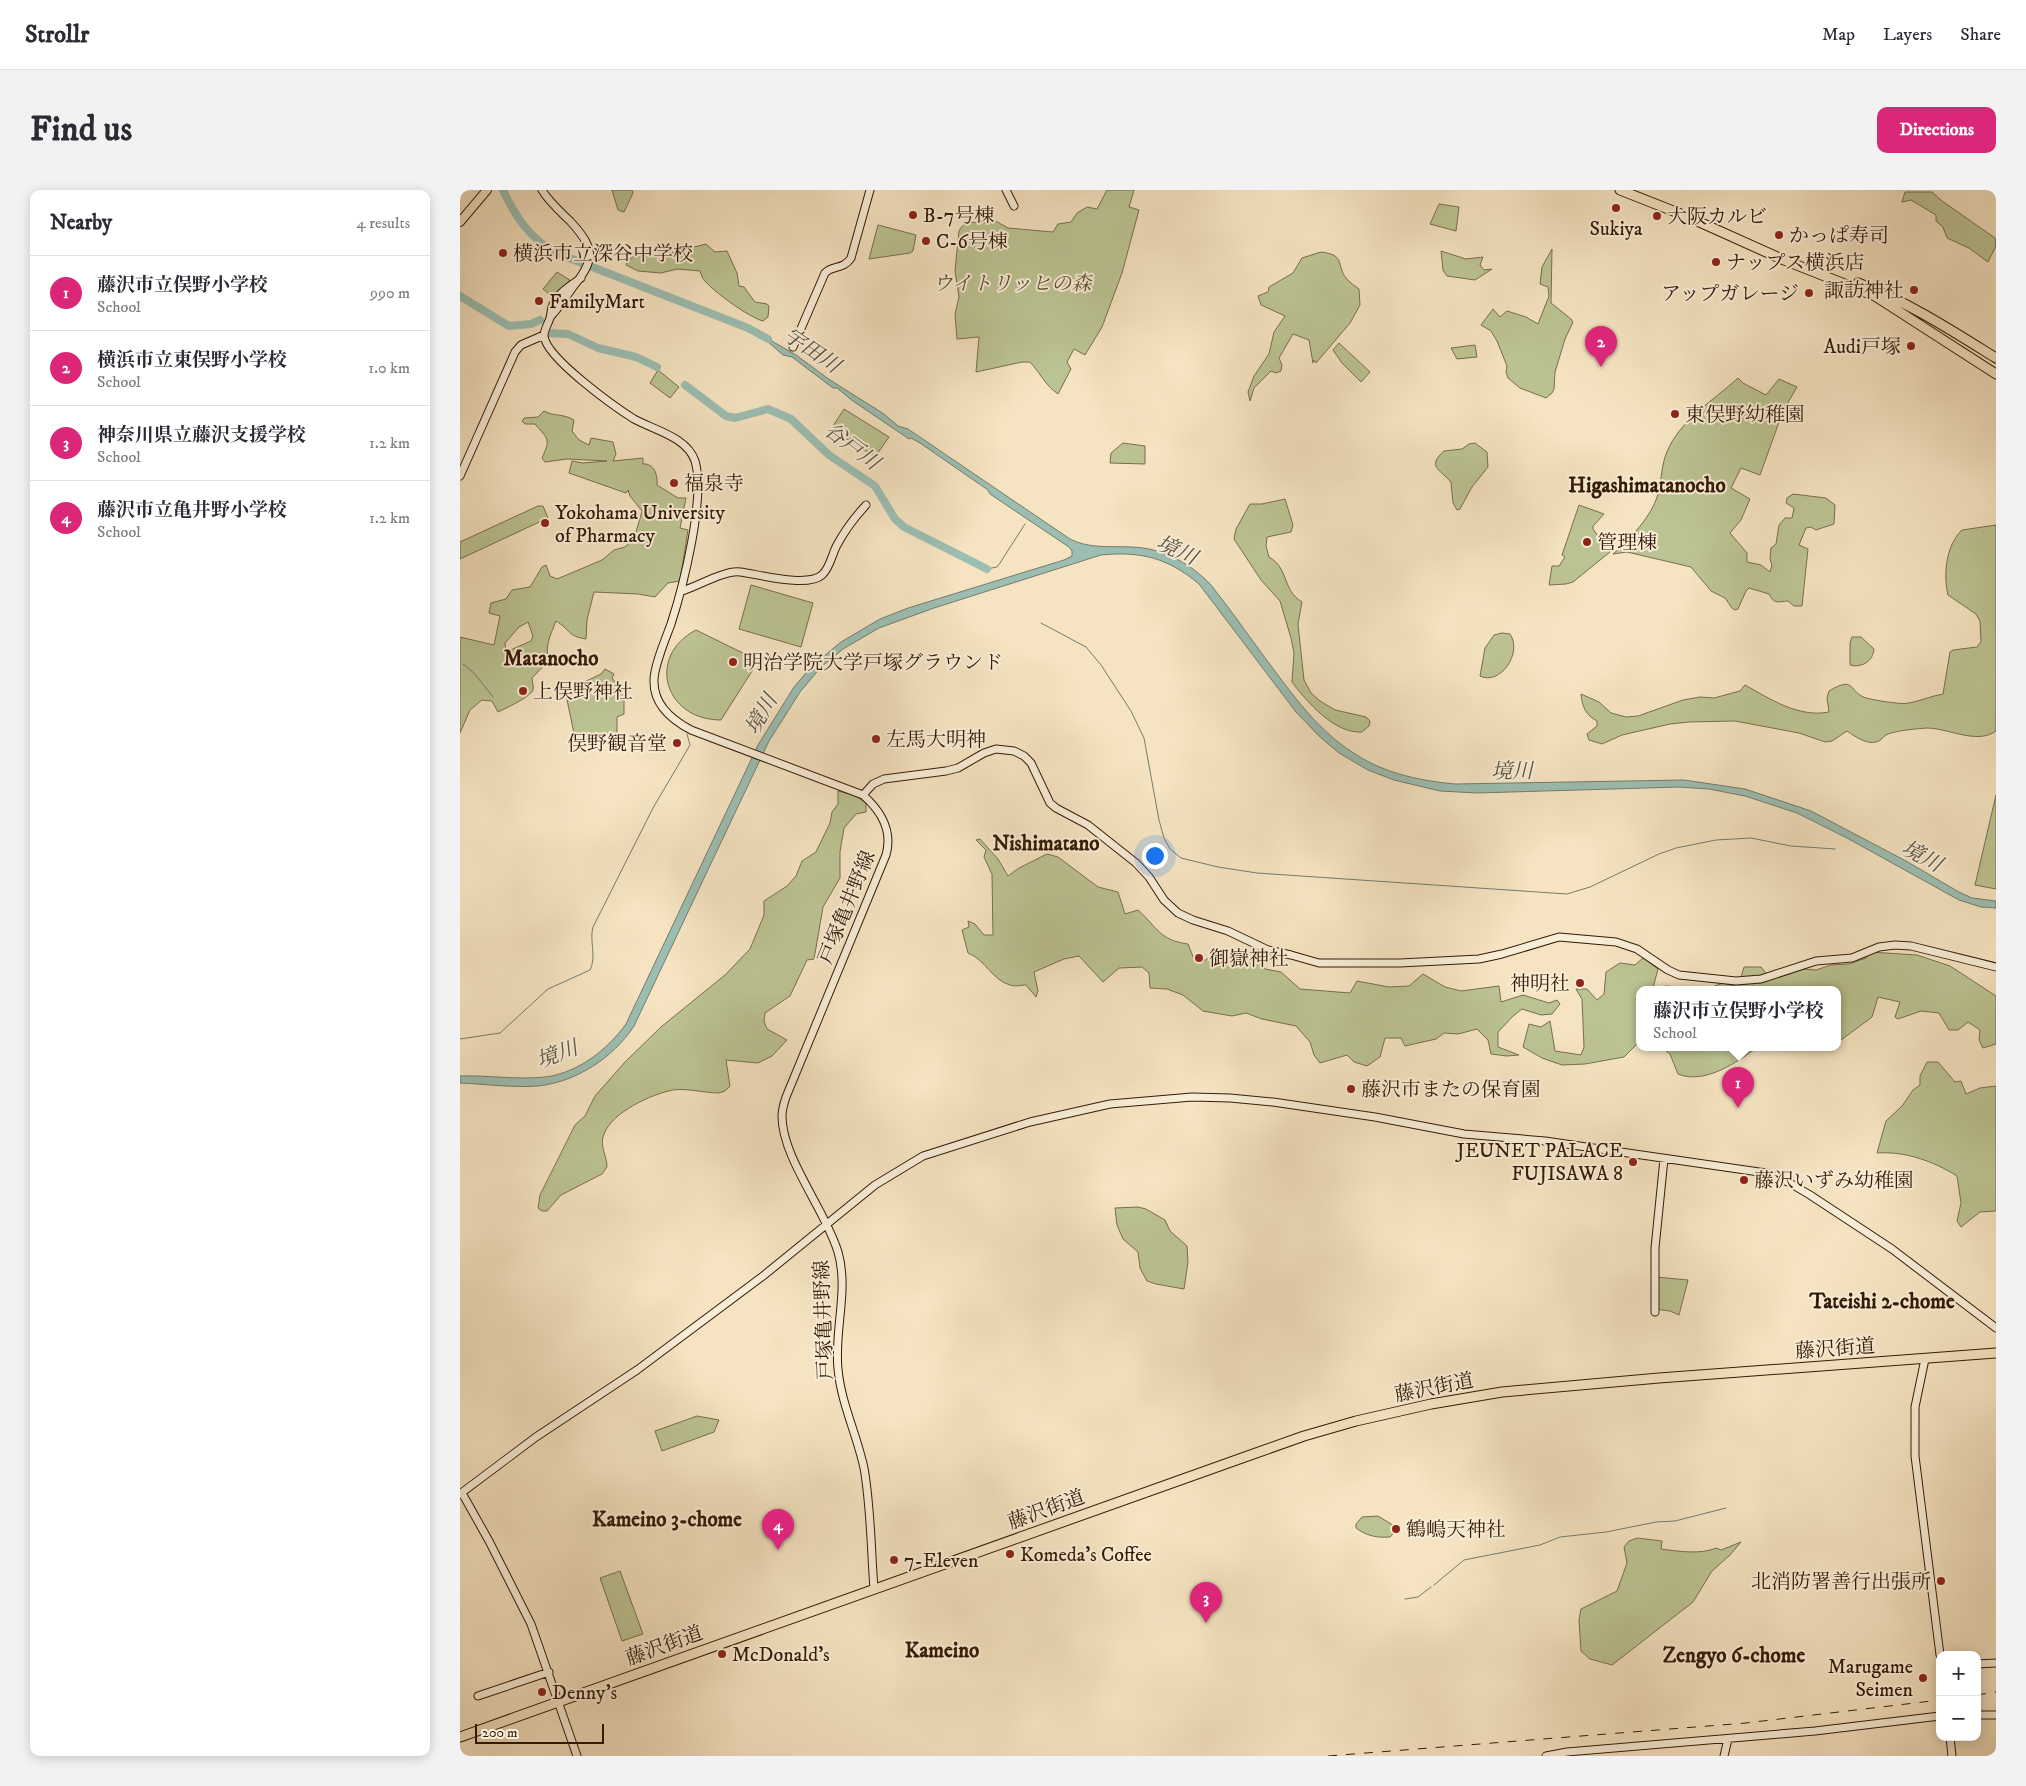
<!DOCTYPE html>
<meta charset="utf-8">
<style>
:root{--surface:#fff;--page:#f2f2f3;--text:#2b2b33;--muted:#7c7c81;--line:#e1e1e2;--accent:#db2777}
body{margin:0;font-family:"IM FELL DW Pica","Noto Serif JP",serif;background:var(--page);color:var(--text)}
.controls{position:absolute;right:15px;bottom:15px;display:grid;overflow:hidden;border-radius:10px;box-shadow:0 2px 12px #0003}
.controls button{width:45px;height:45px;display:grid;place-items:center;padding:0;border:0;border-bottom:1px solid var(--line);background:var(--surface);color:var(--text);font:25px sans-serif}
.scale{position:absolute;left:15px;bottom:12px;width:129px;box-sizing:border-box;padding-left:5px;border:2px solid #351a05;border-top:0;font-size:14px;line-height:18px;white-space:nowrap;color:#351a05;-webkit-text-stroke:4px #f8edd7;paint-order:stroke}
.you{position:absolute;left:694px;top:665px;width:18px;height:18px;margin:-12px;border:4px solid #fff;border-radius:50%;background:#1a73e8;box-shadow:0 0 0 8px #1a73e833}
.badge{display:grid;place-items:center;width:32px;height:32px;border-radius:50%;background:var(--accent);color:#fff;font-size:16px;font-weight:700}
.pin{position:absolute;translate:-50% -41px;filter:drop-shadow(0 1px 2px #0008)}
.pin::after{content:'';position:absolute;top:26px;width:18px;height:15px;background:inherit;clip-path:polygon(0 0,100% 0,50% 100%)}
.popup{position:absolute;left:1176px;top:796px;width:205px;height:65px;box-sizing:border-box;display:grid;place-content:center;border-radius:10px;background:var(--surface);filter:drop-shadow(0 1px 4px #0005);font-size:16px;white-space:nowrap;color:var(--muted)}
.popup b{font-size:19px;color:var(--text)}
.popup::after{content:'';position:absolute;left:50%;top:100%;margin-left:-10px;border:10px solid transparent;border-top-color:var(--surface)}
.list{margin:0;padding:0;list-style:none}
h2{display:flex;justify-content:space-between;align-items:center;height:65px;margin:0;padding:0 20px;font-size:21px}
h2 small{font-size:16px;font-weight:400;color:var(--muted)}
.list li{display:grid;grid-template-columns:32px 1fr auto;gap:15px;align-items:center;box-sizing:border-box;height:75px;padding:0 20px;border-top:1px solid var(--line)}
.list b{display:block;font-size:19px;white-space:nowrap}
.list p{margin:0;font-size:16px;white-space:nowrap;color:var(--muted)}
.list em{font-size:16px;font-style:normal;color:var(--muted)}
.map{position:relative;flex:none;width:1536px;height:1566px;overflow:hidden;border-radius:10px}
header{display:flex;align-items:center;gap:30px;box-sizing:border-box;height:70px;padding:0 25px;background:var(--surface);border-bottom:1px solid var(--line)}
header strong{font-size:24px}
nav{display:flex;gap:28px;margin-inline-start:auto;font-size:18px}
.intro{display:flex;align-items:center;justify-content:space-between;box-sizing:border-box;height:120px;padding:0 30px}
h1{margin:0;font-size:35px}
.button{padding:12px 22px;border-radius:10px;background:var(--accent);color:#fff;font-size:18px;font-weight:700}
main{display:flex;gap:30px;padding:0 30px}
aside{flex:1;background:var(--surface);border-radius:10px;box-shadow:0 2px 12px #0003}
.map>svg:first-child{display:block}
.green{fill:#bcc392;stroke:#786e4c;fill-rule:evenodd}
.water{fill:#9cbeb2;stroke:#737c6d}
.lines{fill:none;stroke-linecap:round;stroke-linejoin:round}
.stream{stroke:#737c6d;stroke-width:1}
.river{stroke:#9cbeb2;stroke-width:8}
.secondary-casing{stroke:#351a05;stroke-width:9}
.primary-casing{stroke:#351a05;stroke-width:10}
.highway-casing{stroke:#351a05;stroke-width:11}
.secondary{stroke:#f8edd7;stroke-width:7}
.primary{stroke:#f5e3c1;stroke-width:8}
.highway{stroke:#f5e3c1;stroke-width:9}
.rail{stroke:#351a05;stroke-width:1;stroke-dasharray:9 9;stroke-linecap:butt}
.poi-dot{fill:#8f2418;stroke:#f8edd7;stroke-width:2}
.labels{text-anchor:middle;stroke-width:4;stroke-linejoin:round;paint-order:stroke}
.poi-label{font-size:20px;fill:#351a05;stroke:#f8edd7;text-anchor:start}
.park-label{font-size:20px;font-style:italic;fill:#5e4d2f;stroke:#f8edd7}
.street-label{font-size:20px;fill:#351a05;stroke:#f8edd7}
.water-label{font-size:21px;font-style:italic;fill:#595342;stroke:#f8edd7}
.neighbourhood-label{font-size:21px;font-weight:bold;fill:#351a05;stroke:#f8edd7}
</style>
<header>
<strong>Strollr</strong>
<nav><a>Map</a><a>Layers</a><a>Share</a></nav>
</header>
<div class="intro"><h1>Find us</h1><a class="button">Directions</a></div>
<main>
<aside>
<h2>Nearby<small>4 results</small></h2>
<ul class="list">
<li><span class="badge">1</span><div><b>藤沢市立俣野小学校</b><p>School</p></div><em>990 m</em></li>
<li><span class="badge">2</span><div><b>横浜市立東俣野小学校</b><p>School</p></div><em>1.0 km</em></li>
<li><span class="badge">3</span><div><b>神奈川県立藤沢支援学校</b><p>School</p></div><em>1.2 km</em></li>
<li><span class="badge">4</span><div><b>藤沢市立亀井野小学校</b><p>School</p></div><em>1.2 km</em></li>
</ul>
</aside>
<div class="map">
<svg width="1536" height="1566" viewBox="0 0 1536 1566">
<rect width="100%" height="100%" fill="#f5e3c1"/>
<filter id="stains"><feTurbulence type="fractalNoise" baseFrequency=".004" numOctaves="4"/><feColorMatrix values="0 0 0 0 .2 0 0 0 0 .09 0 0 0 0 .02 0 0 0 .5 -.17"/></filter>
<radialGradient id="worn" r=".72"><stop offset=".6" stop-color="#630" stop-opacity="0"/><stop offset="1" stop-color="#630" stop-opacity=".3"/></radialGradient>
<path class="green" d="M152 0H172L173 3 164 22 158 20Z
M647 0H674L669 17 679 20 662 83 642 137 625 165 614 159 607 172 611 179 598 204C585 195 581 184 570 172H562L516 182 519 147 497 149 495 124 499 107 495 81 499 41C505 29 516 33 528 33L532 29 548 38 593 42 598 34 611 32 617 23 627 17 637 19Z
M1445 2H1472L1482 11 1535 48 1536 56 1528 72 1509 58 1487 48 1483 37 1476 31V25L1451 10 1442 12Z
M979 14 999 17 996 41 970 34Z
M418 35 456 45 453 61 450 63 409 69Z
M246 54 255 62 267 61 277 83 279 96 284 97 295 112 307 114 309 116 308 127 303 131C290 128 254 102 245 91 242 88 241 84 240 81L217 79 201 83 178 81 166 75 167 71 185 59 190 60 195 67Z
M1092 59 1091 113 1111 129 1113 132 1105 149 1095 182 1094 199 1092 203 1086 208 1060 198 1048 188 1046 182 1047 176 1037 151 1031 141 1021 135 1033 119 1040 127 1047 121 1066 127 1078 134 1089 106 1088 97 1080 94 1082 77Z
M981 61 1006 69 1023 67 1020 75 1024 80 1032 79 1015 90 987 86 983 80Z
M861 62C886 65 876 75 886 88 889 92 895 96 899 99L900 115 890 133 856 173 854 170 853 173 849 150 833 144 819 168 822 175 821 181 816 183 811 181 794 198 790 211 788 202 794 186 809 164 814 142 825 126 801 115 798 106 808 102 809 97 833 83 842 68Z
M97 82 110 90 94 108 83 99Z
M879 153 910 182 901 192 882 173 873 160Z
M1015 155 1017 167 997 169 991 158Z
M198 180 219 197 210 208 190 193Z
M1278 188 1283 193 1306 205 1319 189 1337 197 1323 221 1300 285 1281 278 1271 298 1290 309 1281 330 1270 343 1287 363V372L1301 375 1310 382 1312 375 1310 369 1311 358 1316 354 1319 335 1325 328H1332L1334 318 1326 313 1327 308 1333 304 1366 308 1375 315 1374 334 1356 340 1351 337 1346 338 1339 355 1348 359 1342 416H1334L1328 411C1317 412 1314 414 1309 404L1289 398 1286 401 1278 419 1275 420 1272 418 1265 408 1251 401 1231 377 1167 362 1153 364C1170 349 1192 326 1198 304 1202 290 1201 275 1207 262 1219 231 1254 210 1278 188Z
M384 219 429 247 415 267 371 239Z
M84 221C95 227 102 223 114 230L112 241 119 250 129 255 131 248 153 252 156 264 153 271 183 268V274C194 273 198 285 197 295L218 308H226L220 338 228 340 220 391 208 393 195 407 178 404 134 402 127 430 126 449C107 446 111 440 96 431 91 444 84 456 89 470L72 488C72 492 74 496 73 500 69 508 46 518 38 522L32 511 22 510 10 520 0 543V447L34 455 40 426 29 423 31 413 46 409 52 400 70 397 82 377 86 375 90 386 97 389 142 370 154 360 165 357 174 349 182 321 170 306 168 300 166 303 109 283 112 271 123 273 147 271 107 269 85 272 82 268C91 249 88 249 75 234H65L62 231 64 228 78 227ZM68 432 73 446 71 451 46 462 45 453 59 437Z
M663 253 685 256V274L650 273 651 263Z
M1015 253 1027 262 1028 277 1012 297 1000 319 997 320 993 313 991 292C981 280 966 277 984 261L1002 259 1009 254Z
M825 309 833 335 831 342 807 347 806 356 809 367C829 378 822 400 842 412L838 434 840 453 844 490 851 503 860 511 875 520 906 527 910 531 909 536 902 542C875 544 847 512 832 492L834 463 831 448 820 411 801 390 774 349 776 339 790 314H802Z
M1119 315 1144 324 1133 336V339L1145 356 1149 357 1150 362 1113 392 1106 394 1089 395 1092 376H1099L1105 367 1102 365Z
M78 316H83L88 328 0 369V352Z
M1536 335V541C1517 555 1488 538 1467 538 1455 539 1440 540 1428 544 1425 545 1422 549 1419 551 1408 556 1396 547 1387 541L1372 551 1365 552 1339 543 1275 531 1229 532 1210 534 1162 545 1142 554 1129 550 1127 544 1137 536V531C1126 525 1122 517 1121 504L1139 512 1151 523 1166 527 1178 526 1223 510 1240 507 1254 508 1280 501 1285 495C1310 509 1339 528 1369 522L1367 508 1369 501C1396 485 1388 502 1406 508 1414 510 1441 515 1449 513 1460 511 1471 506 1483 504L1490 462 1493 460 1517 457 1521 452 1520 431 1516 424 1488 405C1483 385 1486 355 1502 340Z
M291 395 353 413 341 457 279 439Z
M236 440 291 467 295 474 294 478 261 530C204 530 186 466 236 440Z
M1042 443 1050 444C1063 463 1040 496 1020 486L1025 458 1034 445Z
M1392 447H1401L1414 459C1413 472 1401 478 1390 475V453Z
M145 479 154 484 152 488 164 502V524L157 527V551L123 550 116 553 106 505 120 498V494L141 484Z
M378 601 394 605 406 613V622L396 624 384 638 380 662V688L363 717 354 769 347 770 330 806 305 823 304 831 307 839 327 850 312 866 298 873 266 870 270 896 265 901 259 903C245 903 227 898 213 900 192 904 152 922 144 944 139 955 147 966 147 977L142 984 101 1005 87 1021H82L78 1018 80 1005 115 935 125 926 135 906 165 872 201 837 265 785 290 759 304 725V711L327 696 336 686 342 671 356 662 370 633 372 622 378 614Z
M1536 605V699L1515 695Z
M520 649 538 669 548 686 559 678 587 664 598 667 638 697 658 702 665 724 678 720C698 738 699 750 728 754L734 769 744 771 756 763 803 773 805 779 821 782 840 799 890 803 897 791 929 797 949 796 963 784 985 797 1001 801 1039 796 1041 812 1063 805 1089 813 1097 810 1100 814 1092 824 1081 825 1062 819 1053 826 1038 842V857L1059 865 1047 866 1031 864 1028 850 1017 839 998 844 984 843 976 849 945 856 941 848H925L920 867 907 876 894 872 887 865 860 873 854 865 850 852 836 836 802 829 786 823 772 826 743 821 723 805 707 799 690 798 689 783 682 777 659 778 643 792 619 766 604 769 574 782 578 801 576 807 566 795C562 795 554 797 550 795 532 790 525 769 508 763L502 740 509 737 508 731 515 734 524 745H533L532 684 524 667 526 660 516 650Z
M1410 762 1457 765 1490 776 1536 806V854L1523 858 1519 850 1520 840 1508 832 1498 840H1489L1479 823 1461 821 1438 829 1435 827 1440 812 1418 807 1412 827 1377 853V799H1247L1263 793 1278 797 1284 777H1301L1310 788 1343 779 1356 780 1371 775 1389 774 1406 768Z
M1183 768 1198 779 1193 798 1207 796 1223 799H1179V852L1164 867 1125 874 1102 875 1082 868 1063 857 1069 834 1081 837 1090 831 1095 861 1121 865 1124 857 1122 809 1116 799H1127L1137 810 1144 804 1146 782 1160 773 1175 775Z
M1201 857H1298C1277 872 1245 895 1218 884L1210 864Z
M1467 872H1478L1495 892 1501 891 1506 904 1520 898 1536 896V1021L1520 1022 1501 1037 1497 1031 1501 1013 1497 986C1473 971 1445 961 1417 963L1426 931 1442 916 1453 900 1460 895V886Z
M678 1017 686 1019 705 1030 710 1041 727 1056 728 1072 724 1099 696 1094 687 1091 680 1078 678 1062 663 1049 657 1035 655 1018Z
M1196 1087 1228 1090 1219 1125 1210 1121 1195 1119Z
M237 1226 259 1230 254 1242 202 1261 195 1241Z
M918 1326 936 1337 935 1342 930 1347C917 1348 907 1346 896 1338V1334L902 1327Z
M1177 1348 1202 1351 1201 1359C1217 1361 1241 1365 1256 1358L1261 1360 1281 1352 1270 1365 1252 1381 1233 1412 1152 1475 1130 1469 1121 1461 1119 1430 1121 1419 1157 1401 1167 1373 1164 1357 1169 1351Z
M160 1381 183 1444 162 1451 140 1388Z"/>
<path class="water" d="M298 143 336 165 370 190 424 224 438 236 448 239 610 349C629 359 651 356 672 357 703 358 730 373 751 395 774 424 795 455 817 484 841 516 865 547 900 567 928 584 962 591 995 594L1224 590 1285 599 1351 621 1446 671 1499 702 1512 708 1536 711V718L1521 717 1499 710 1387 648 1337 623 1285 606 1249 599 1219 597 1017 603 980 601 934 590 908 580 879 563 859 546 836 522 739 394C708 368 681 361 641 365L474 418 419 438 383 459 361 477 340 502 309 551 174 836C153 868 116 892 78 896 55 898 24 894 0 893V886C28 885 57 890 85 887 118 883 147 860 166 834L298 555 334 497 352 476 381 452 420 429 448 418 604 370 612 366V361L609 357 530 304 528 300 460 253 451 248 449 249 393 211 377 198H373L332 167 323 165Z"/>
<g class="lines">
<path class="stream" d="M527 379 537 377 540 373 565 334
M581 433 626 457 641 475 671 521 684 548 699 630 704 648 710 659 721 668 758 677 797 683 1107 704 1130 697 1199 664 1216 658 1256 650 1291 648 1331 656 1375 659
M3 474 14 483 33 507
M0 849 40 843 88 799 130 780C137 766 129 751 133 737L193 618 230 555 227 544
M974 1395 1004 1370 1080 1355 1100 1347 1146 1342 1196 1332 1215 1331 1266 1318
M945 1409 958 1407 971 1397"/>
<path class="river" d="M43 0C55 26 69 47 94 62L288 138 308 149
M0 106 49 136 71 134 80 130
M89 143 108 144 138 158 176 167 197 177
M225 195 266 226 275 228 308 219 331 229 369 265 415 296 435 329 444 337 527 379"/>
<g class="secondary-casing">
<path id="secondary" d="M82 0C89 12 100 21 110 31 135 58 136 69 113 97 106 107 100 116 92 125
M546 0 554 16
M121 88C110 96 96 104 92 117 91 121 91 124 90 128 88 134 84 140 84 146 86 168 155 217 174 229 194 240 227 247 235 271 246 307 223 397 211 434 206 448 193 478 194 492 194 515 212 530 231 540L403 605C421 621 433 640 426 665L326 907C324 913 322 919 322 926 322 968 365 1019 378 1062 389 1100 374 1140 378 1179 381 1213 397 1245 404 1278 411 1318 411 1360 414 1399
M333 157 365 83C373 75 383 80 391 68L410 0
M0 286 55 162 61 155 84 145
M222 401C238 396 265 380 280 382 298 384 347 398 362 385 370 378 372 364 377 355 385 340 395 327 406 315
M403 605 413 594 424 589 486 581 498 578 524 563 536 559 554 561 564 566 571 573 590 613 596 618 628 635 676 673 689 687 704 710 718 723 733 730 768 741 808 760 831 765 859 773H940L1019 769 1042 764 1099 747 1156 752 1177 759 1208 780 1219 785 1276 791 1301 789 1356 771 1392 768 1419 757 1435 755 1451 756 1536 777
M1195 1122V1058L1204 969
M1465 1169 1455 1217V1266L1480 1465
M2 1303 29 1351 71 1434 117 1566
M0 1304 76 1247 177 1180 303 1086 415 995 463 966 570 932 650 914 732 907 770 908 813 912 915 927 1004 944 1085 951 1306 983 1328 992 1350 1005 1432 1059 1536 1138
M1517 1474 1536 1473
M18 1506 89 1482
M1517 1525H1536
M1490 1547 1492 1566
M1086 1566 1107 1562 1355 1541 1480 1526
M1264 1566 1268 1549"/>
</g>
<g class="primary-casing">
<path id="primary" d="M0 32 27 0"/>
</g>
<g class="highway-casing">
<path id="highway" d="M1160 0 1226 26 1324 70 1415 106 1536 184
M1398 93C1448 112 1491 140 1536 168
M0 1547 782 1268 844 1246 896 1231 971 1214 1042 1202 1199 1188 1536 1163"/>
</g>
<use href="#secondary" class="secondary"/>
<use href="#primary" class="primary"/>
<use href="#highway" class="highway"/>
<path class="rail" d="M1517 1505 1536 1502
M868 1566 1286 1533 1480 1510"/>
</g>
<g class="poi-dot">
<circle cx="1156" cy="18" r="5"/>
<circle cx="453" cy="25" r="5"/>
<circle cx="1197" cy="26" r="5"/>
<circle cx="1319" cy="45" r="5"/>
<circle cx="466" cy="51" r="5"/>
<circle cx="43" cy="63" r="5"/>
<circle cx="1256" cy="72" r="5"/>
<circle cx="1454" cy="100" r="5"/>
<circle cx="1349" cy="103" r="5"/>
<circle cx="79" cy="111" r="5"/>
<circle cx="1451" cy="156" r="5"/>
<circle cx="1215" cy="224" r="5"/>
<circle cx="214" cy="293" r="5"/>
<circle cx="85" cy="333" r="5"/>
<circle cx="1127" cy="352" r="5"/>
<circle cx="273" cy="472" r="5"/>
<circle cx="63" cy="501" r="5"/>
<circle cx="416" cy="549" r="5"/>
<circle cx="217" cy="553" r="5"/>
<circle cx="739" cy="768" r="5"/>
<circle cx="1120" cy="793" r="5"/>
<circle cx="891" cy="899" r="5"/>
<circle cx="1173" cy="972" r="5"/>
<circle cx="1284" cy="990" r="5"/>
<circle cx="936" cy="1339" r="5"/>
<circle cx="550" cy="1364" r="5"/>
<circle cx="434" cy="1370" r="5"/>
<circle cx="1481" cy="1391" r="5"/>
<circle cx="262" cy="1464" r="5"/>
<circle cx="1463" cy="1488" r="5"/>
<circle cx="82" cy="1502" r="5"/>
</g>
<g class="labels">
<g class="poi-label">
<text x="463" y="32">B-7号棟</text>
<text x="1207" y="33">大阪カルビ</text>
<text x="1156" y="45" text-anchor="middle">Sukiya</text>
<text x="1329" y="52">かっぱ寿司</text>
<text x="476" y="58">C-6号棟</text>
<text x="53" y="70">横浜市立深谷中学校</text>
<text x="1266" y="79">ナップス横浜店</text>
<text x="1444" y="107" text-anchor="end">諏訪神社</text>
<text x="1339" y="110" text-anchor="end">アップガレージ</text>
<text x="89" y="118">FamilyMart</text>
<text x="1441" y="163" text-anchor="end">Audi戸塚</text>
<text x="1225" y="231">東俣野幼稚園</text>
<text x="224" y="300">福泉寺</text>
<text x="95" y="329">Yokohama University<tspan x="95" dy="23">of Pharmacy</tspan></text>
<text x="1137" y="359">管理棟</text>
<text x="283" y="479">明治学院大学戸塚グラウンド</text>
<text x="73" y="508">上俣野神社</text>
<text x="426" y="556">左馬大明神</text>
<text x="207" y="560" text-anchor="end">俣野観音堂</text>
<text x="749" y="775">御嶽神社</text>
<text x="1110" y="800" text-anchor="end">神明社</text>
<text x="901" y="906">藤沢市またの保育園</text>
<text x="1163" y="967" text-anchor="end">JEUNET PALACE<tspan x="1163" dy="23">FUJISAWA 8</tspan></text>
<text x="1294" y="997">藤沢いずみ幼稚園</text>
<text x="946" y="1346">鶴嶋天神社</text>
<text x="560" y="1371">Komeda's Coffee</text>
<text x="444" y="1377">7-Eleven</text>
<text x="1471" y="1398" text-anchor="end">北消防署善行出張所</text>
<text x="272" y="1471">McDonald's</text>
<text x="1453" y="1483" text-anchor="end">Marugame<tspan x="1453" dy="23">Seimen</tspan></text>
<text x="92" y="1509">Denny's</text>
</g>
<g class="park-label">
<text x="552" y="100">ウイトリッヒの森</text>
</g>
<g class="street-label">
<text transform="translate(386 717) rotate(-68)" y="7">戸塚亀井野線</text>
<text transform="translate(363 1130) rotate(-92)" y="7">戸塚亀井野線</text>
<text transform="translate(1375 1158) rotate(-4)" y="7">藤沢街道</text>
<text transform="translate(974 1197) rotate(-11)" y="7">藤沢街道</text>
<text transform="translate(586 1319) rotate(-20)" y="7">藤沢街道</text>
<text transform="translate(204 1455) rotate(-20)" y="7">藤沢街道</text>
</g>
<g class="water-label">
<text transform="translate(352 160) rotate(34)" y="7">宇田川</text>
<text transform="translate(392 256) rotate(37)" y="7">谷戸川</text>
<text transform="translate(717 360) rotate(25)" y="7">境川</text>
<text transform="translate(301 524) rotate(-60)" y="7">境川</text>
<text transform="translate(1052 581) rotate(-1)" y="7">境川</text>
<text transform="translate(1462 666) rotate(28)" y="7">境川</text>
<text transform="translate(97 864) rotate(-20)" y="7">境川</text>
</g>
<g class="neighbourhood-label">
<text x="1187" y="302">Higashimatanocho</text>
<text x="91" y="475">Matanocho</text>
<text x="586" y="660">Nishimatano</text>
<text x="1422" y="1118">Tateishi 2-chome</text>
<text x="207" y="1336">Kameino 3-chome</text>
<text x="482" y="1467">Kameino</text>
<text x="1274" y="1472">Zengyo 6-chome</text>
</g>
</g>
<rect width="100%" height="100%" filter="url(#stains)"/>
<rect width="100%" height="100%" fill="url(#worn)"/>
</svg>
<div class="controls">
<button>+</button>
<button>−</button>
</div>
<div class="scale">200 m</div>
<div class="you"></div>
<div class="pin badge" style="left:1278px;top:918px">1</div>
<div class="popup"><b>藤沢市立俣野小学校</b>School</div>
<div class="pin badge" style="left:1141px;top:177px">2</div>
<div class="pin badge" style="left:746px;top:1433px">3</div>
<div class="pin badge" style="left:318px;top:1360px">4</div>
</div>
</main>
